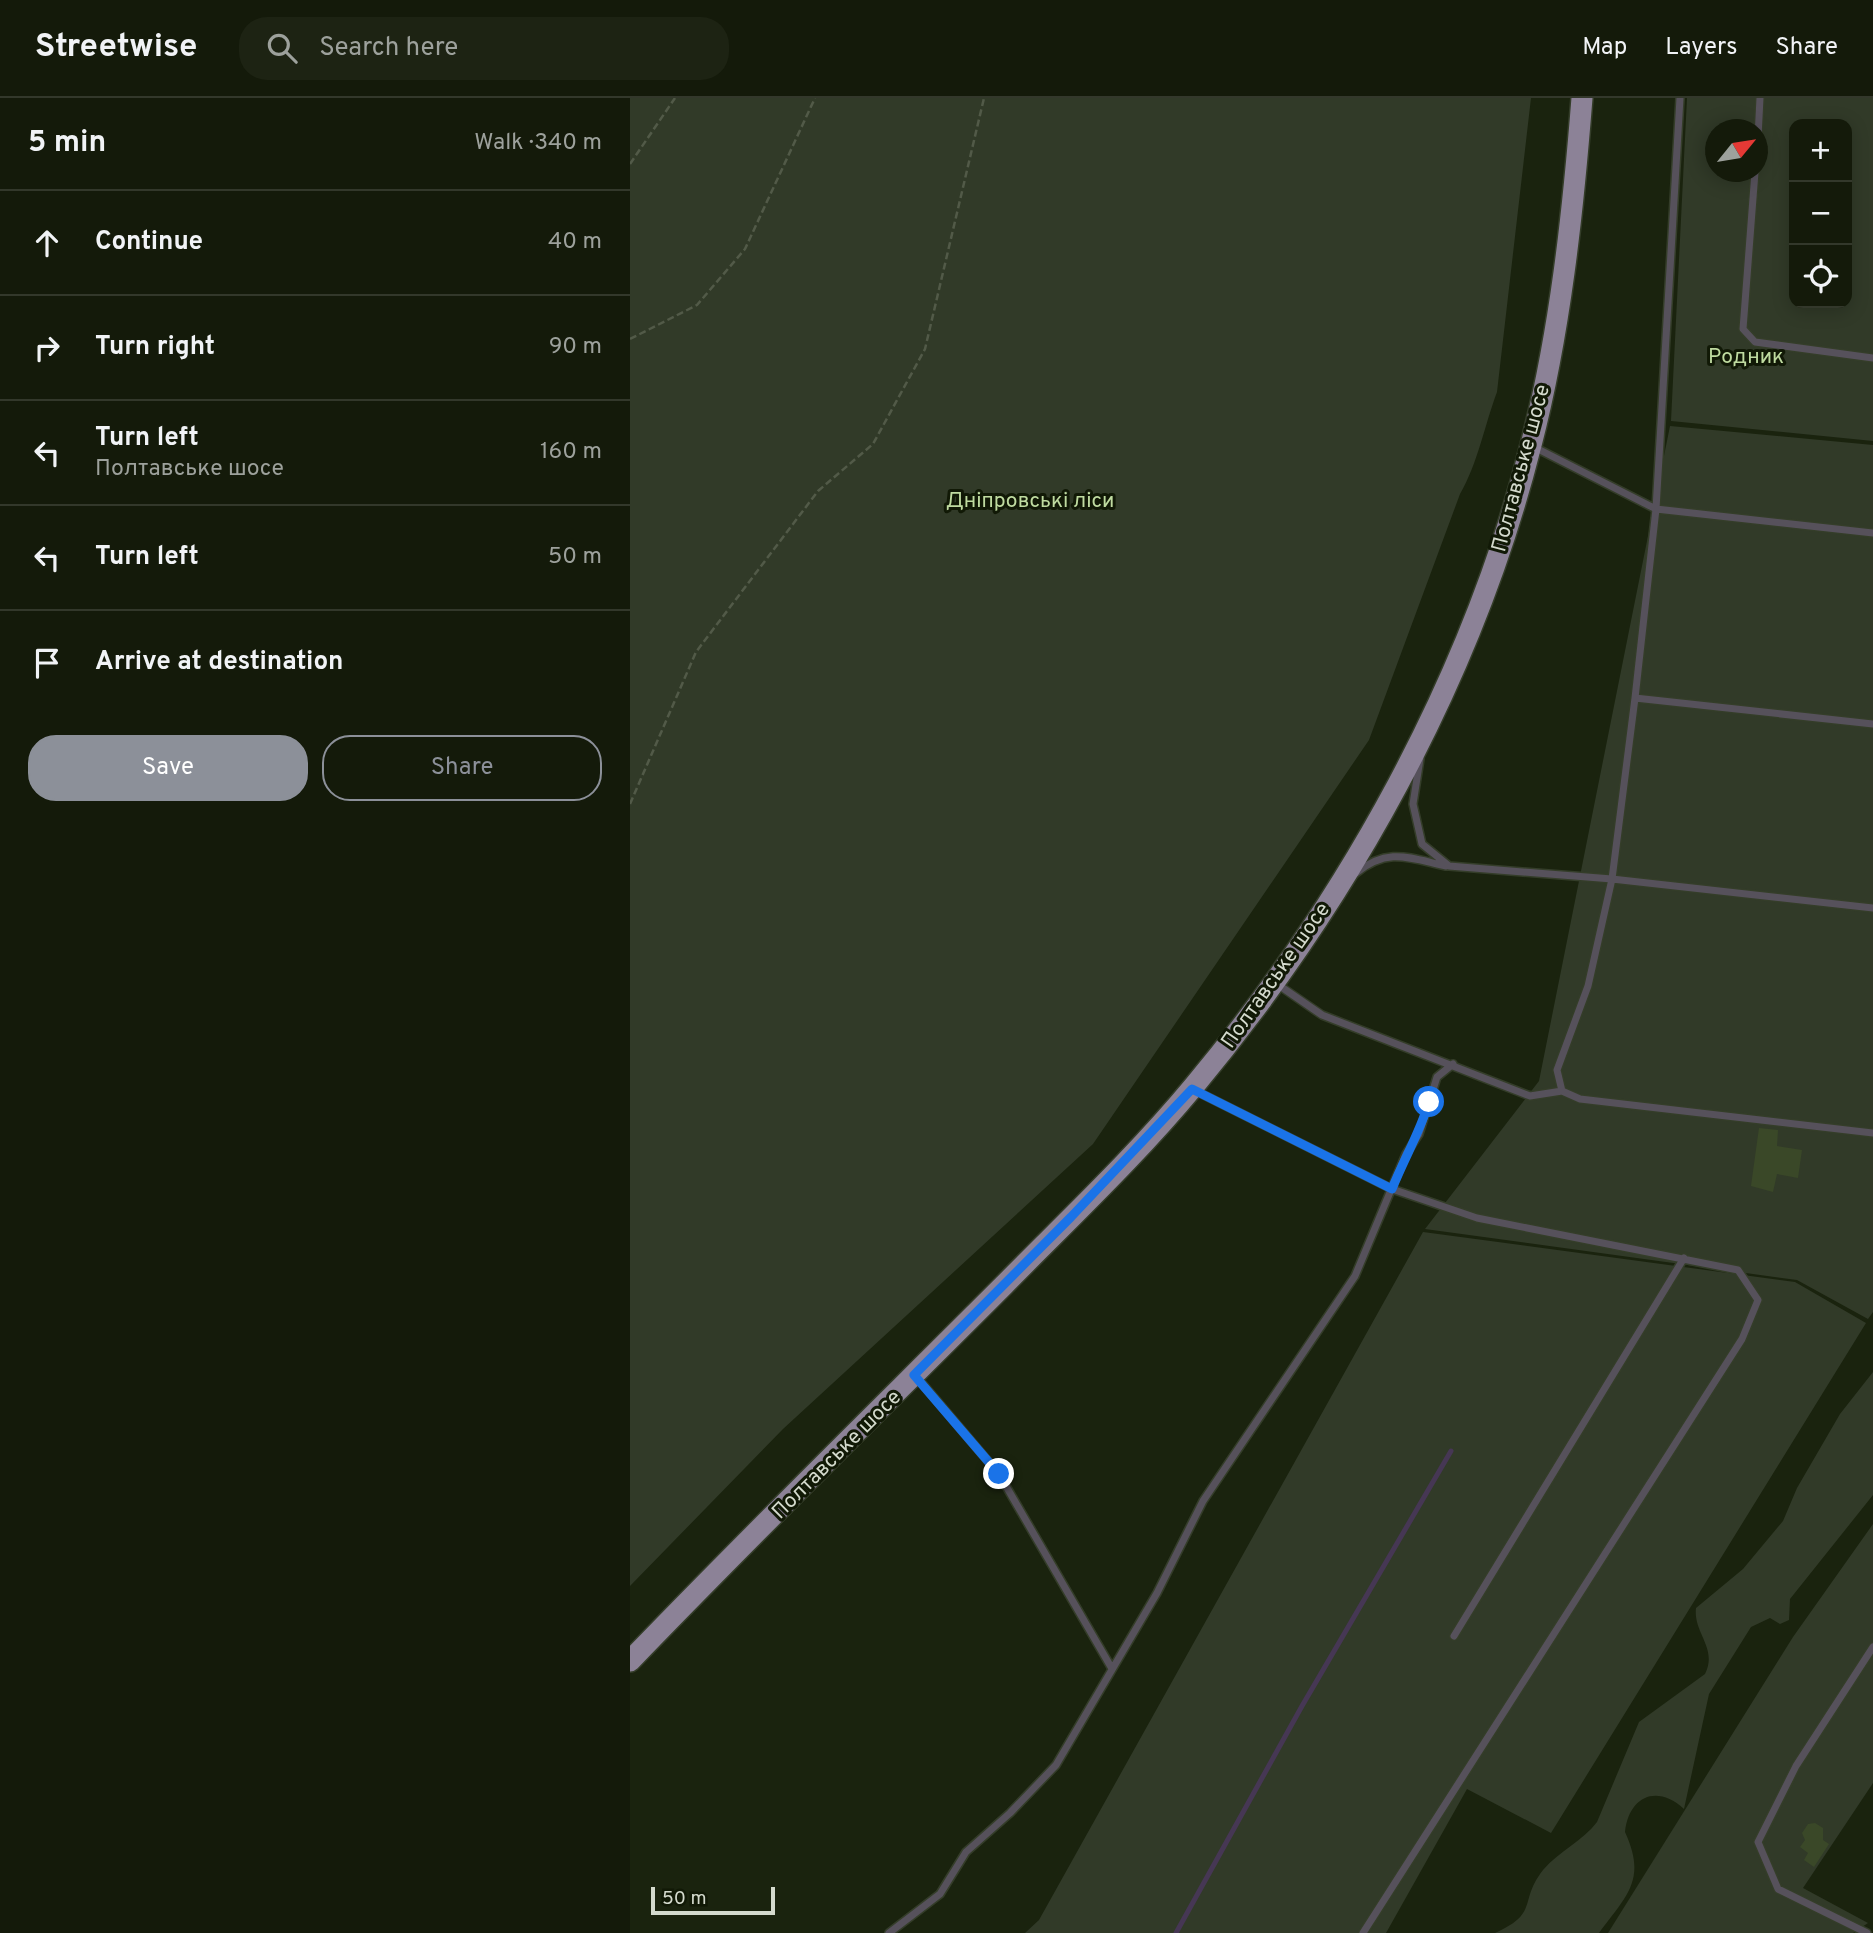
<!DOCTYPE html>
<meta charset="utf-8">
<style>
:root{--surface:#141a0a;--page:#1d2313;--text:#f1f3f6;--muted:#9da19c;--line:#33382b;--accent:#8c9099}
body{margin:0;font-family:Overpass,sans-serif;background:var(--page);color:var(--text)}
.controls{position:absolute;right:21px;top:21px;display:grid;overflow:hidden;border-radius:14px;box-shadow:0 4px 18px #0003}
.controls button{width:63px;height:63px;display:grid;place-items:center;padding:0;border:0;border-bottom:2px solid var(--line);background:var(--surface);color:var(--text);font:35px sans-serif}
.compass{position:absolute;left:1075px;top:21px;width:63px;height:63px;border-radius:50%;background:var(--surface);box-shadow:0 4px 18px #0003;rotate:60deg}
.scale{position:absolute;left:21px;bottom:18px;width:124px;box-sizing:border-box;padding-left:7px;border:4px solid #d4dacd;border-top:0;font-size:19px;line-height:24px;white-space:nowrap;color:#d4dacd;-webkit-text-stroke:5px #111906;paint-order:stroke}
.stop{position:absolute;width:21px;height:21px;margin:-16px;border:5px solid #1a73e8;border-radius:50%;background:#fff}
.stop.end{background:#1a73e8;border-color:#fff;box-shadow:0 2px 7px #0008}
.list{margin:0;padding:0;list-style:none}
h2{display:flex;justify-content:space-between;align-items:center;height:91px;margin:0;padding:0 28px;font-size:30px}
h2 small{font-size:23px;font-weight:400;color:var(--muted)}
.list li{display:grid;grid-template-columns:46px 1fr auto;gap:21px;align-items:center;box-sizing:border-box;height:105px;padding:0 28px;border-top:2px solid var(--line)}
.list b{display:block;font-size:26px;white-space:nowrap}
.list p{margin:0;font-size:23px;white-space:nowrap;color:var(--muted)}
.list em{font-size:23px;font-style:normal;color:var(--muted)}
.actions{display:flex;gap:14px;padding:21px 28px}
.actions a{flex:1;padding:16px 0;border:2px solid var(--accent);border-radius:28px;text-align:center;font-size:24px;color:var(--accent)}
.actions .main{background:var(--accent);color:#fff}
.icon{flex:none;width:38px;height:38px;fill:none;stroke:currentColor;stroke-width:2;stroke-linecap:round;stroke-linejoin:round}
.map{position:relative;flex:none;width:1243px;height:1835px;overflow:hidden}
header{display:flex;align-items:center;gap:42px;box-sizing:border-box;height:98px;padding:0 35px;background:var(--surface);border-bottom:2px solid var(--line)}
header strong{font-size:33px}
nav{display:flex;gap:38px;margin-inline-start:auto;font-size:24px}
.search{width:490px;height:63px;background:var(--page);display:flex;align-items:center;gap:18px;box-sizing:border-box;padding:0 24px;border-radius:28px;color:var(--muted);font-size:26px}
main{display:flex}
aside{flex:1;background:var(--surface)}
.map>svg:first-child{display:block}
.green{fill:#313a28;fill-rule:evenodd}
.lines{fill:none;stroke-linecap:round;stroke-linejoin:round}
.stream{stroke:#463754;stroke-width:5}
.building{fill:#3a4828}
.lane-casing{stroke:#343d29;stroke-width:10}
.primary-casing{stroke:#343d29;stroke-width:24}
.path{stroke:#525a48;stroke-width:2.5;stroke-dasharray:7 3.5;stroke-linecap:butt}
.lane{stroke:#56515b;stroke-width:7}
.primary{stroke:#8c8297;stroke-width:21}
.route{stroke:#1a73e8;stroke-width:9}
.labels{text-anchor:middle;stroke-width:6;stroke-linejoin:round;paint-order:stroke}
.park-label{font-size:21px;fill:#bfdba0;stroke:#111906}
.street-label{font-size:21px;fill:#d4dacd;stroke:#111906}
</style>
<header>
<strong>Streetwise</strong>
<div class="search"><svg class="icon" aria-label="search" viewBox="0 0 24 24"><circle cx="10" cy="10" r="6"/><path d="M15 15l6 6"/></svg>Search here</div>
<nav><a>Map</a><a>Layers</a><a>Share</a></nav>
</header>
<main>
<aside>
<h2>5 min<small>Walk · 340 m</small></h2>
<ul class="list">
<li><svg class="icon" aria-label="ahead" viewBox="0 0 24 24"><path d="M12 20V5M6 11l6-6 6 6"/></svg><div><b>Continue</b></div><em>40 m</em></li>
<li><svg class="icon" aria-label="right" viewBox="0 0 24 24"><path d="M7 20v-9h11M14 6l5 5-5 5"/></svg><div><b>Turn right</b></div><em>90 m</em></li>
<li><svg class="icon" aria-label="left" viewBox="0 0 24 24"><path d="M17 20v-9H6M10 6l-5 5 5 5"/></svg><div><b>Turn left</b><p>Полтавське шосе</p></div><em>160 m</em></li>
<li><svg class="icon" aria-label="left" viewBox="0 0 24 24"><path d="M17 20v-9H6M10 6l-5 5 5 5"/></svg><div><b>Turn left</b></div><em>50 m</em></li>
<li><svg class="icon" aria-label="arrive" viewBox="0 0 24 24"><path d="M6 21V4h12l-3 4 3 4H6"/></svg><div><b>Arrive at destination</b></div></li>
</ul>
<div class="actions"><a class="main">Save</a><a>Share</a></div>
</aside>
<div class="map">
<svg width="1243" height="1835" viewBox="0 0 1243 1835">
<rect width="100%" height="100%" fill="#1a230e"/>
<path class="green" d="M0 0H901L867 294C854 329 848 365 830 396L739 642 463 1046 153 1331 0 1488Z
M1057 0H1243V343L1041 323ZM1164 26H1217V205H1164ZM1086 32H1128V74H1086Z
M1040 328 1243 347V1214L1238 1221 1167 1182 795 1131 909 983Z
M793 1134 1165 1184 1236 1225 921 1735 837 1691 756 1835H395L409 1822Z
M1243 1274V1397L1160 1501 1159 1522 1150 1526 1140 1520 1121 1529 1079 1596 1054 1711C1027 1686 999 1698 995 1734 1017 1782 997 1797 969 1835H865C910 1815 888 1804 913 1772 929 1753 953 1743 967 1724L1009 1624 1075 1576C1088 1550 1063 1535 1066 1510L1113 1471 1153 1423 1167 1390 1210 1316Z
M1243 1426V1685L1173 1790 1238 1825 1223 1835H978L1163 1539Z"/>
<g class="lines">
<path class="stream" d="M546 1835 672 1608 821 1353"/>
</g>
<path class="building" d="M1129 1030 1148 1032 1147 1048 1172 1052 1168 1080 1147 1076 1143 1094 1121 1088Z
M1185 1725 1193 1730V1742L1199 1746 1184 1769 1174 1762 1178 1755 1170 1749 1175 1742 1172 1735 1178 1726Z"/>
<g class="lines">
<g class="lane-casing">
<path id="lane" d="M1050 0 1026 411 1005 600 982 781 958 888 927 972 932 993 950 1001 1243 1035
M1128 39 1130 0
M1125 74 1113 231 1125 244 1243 260
M902 348 1026 411 1243 435
M1005 600 1243 626
M790 661 783 706 792 746 819 768 982 781 1243 810
M726 775C758 749 779 760 816 768
M647 886 692 917 900 998 932 993
M564 992 762 1091 847 1120 1108 1172 1128 1202 1112 1241 733 1835
M285 1277 369 1376 481 1569
M824 1538 1054 1160
M259 1835 310 1796 336 1754 380 1715 426 1667 527 1495 573 1403 725 1178 776 1056 789 1036 807 979 823 966
M1237 1835 1148 1791 1128 1744 1166 1668 1243 1549"/>
</g>
<g class="primary-casing">
<path id="primary" d="M0 1563C122 1436 249 1312 374 1187 438 1122 506 1058 564 988 718 803 842 581 901 347 930 235 943 115 952 0"/>
</g>
<path class="path" d="M0 66 45 0
M0 241 67 207 115 151 185 0
M0 706 66 554 188 393 243 346 295 251 354 0"/>
<use href="#lane" class="lane"/>
<use href="#primary" class="primary"/>
</g>
<g class="lines">
<path class="route" d="M369 1376 284 1277 441 1119 562 991 762 1091C774 1061 790 1034 799 1004"/>
</g>
<g class="labels">
<g class="park-label">
<text x="1116" y="265">Родник</text>
<text x="400" y="409">Дніпровські ліси</text>
</g>
<g class="street-label">
<text transform="translate(890 370) rotate(-75)" y="7">Полтавське шосе</text>
<text transform="translate(645 877) rotate(-55)" y="7">Полтавське шосе</text>
<text transform="translate(206 1356) rotate(-45)" y="7">Полтавське шосе</text>
</g>
</g>
</svg>
<div class="controls">
<button>+</button>
<button>−</button>
<button><svg class="icon" aria-label="locate" viewBox="0 0 24 24"><circle cx="12" cy="12" r="6"/><path d="M12 2v4M12 18v4M2 12h4M18 12h4"/></svg></button>
</div>
<svg class="compass" viewBox="-18 -18 36 36"><path d="M0-13l5 13h-10z" fill="#e53935"/><path d="M0 13l5-13h-10z" fill="#9da19c"/></svg>
<div class="scale">50 m</div>
<div class="stop" style="left:799px;top:1004px"></div>
<div class="stop end" style="left:369px;top:1376px"></div>
</div>
</main>
